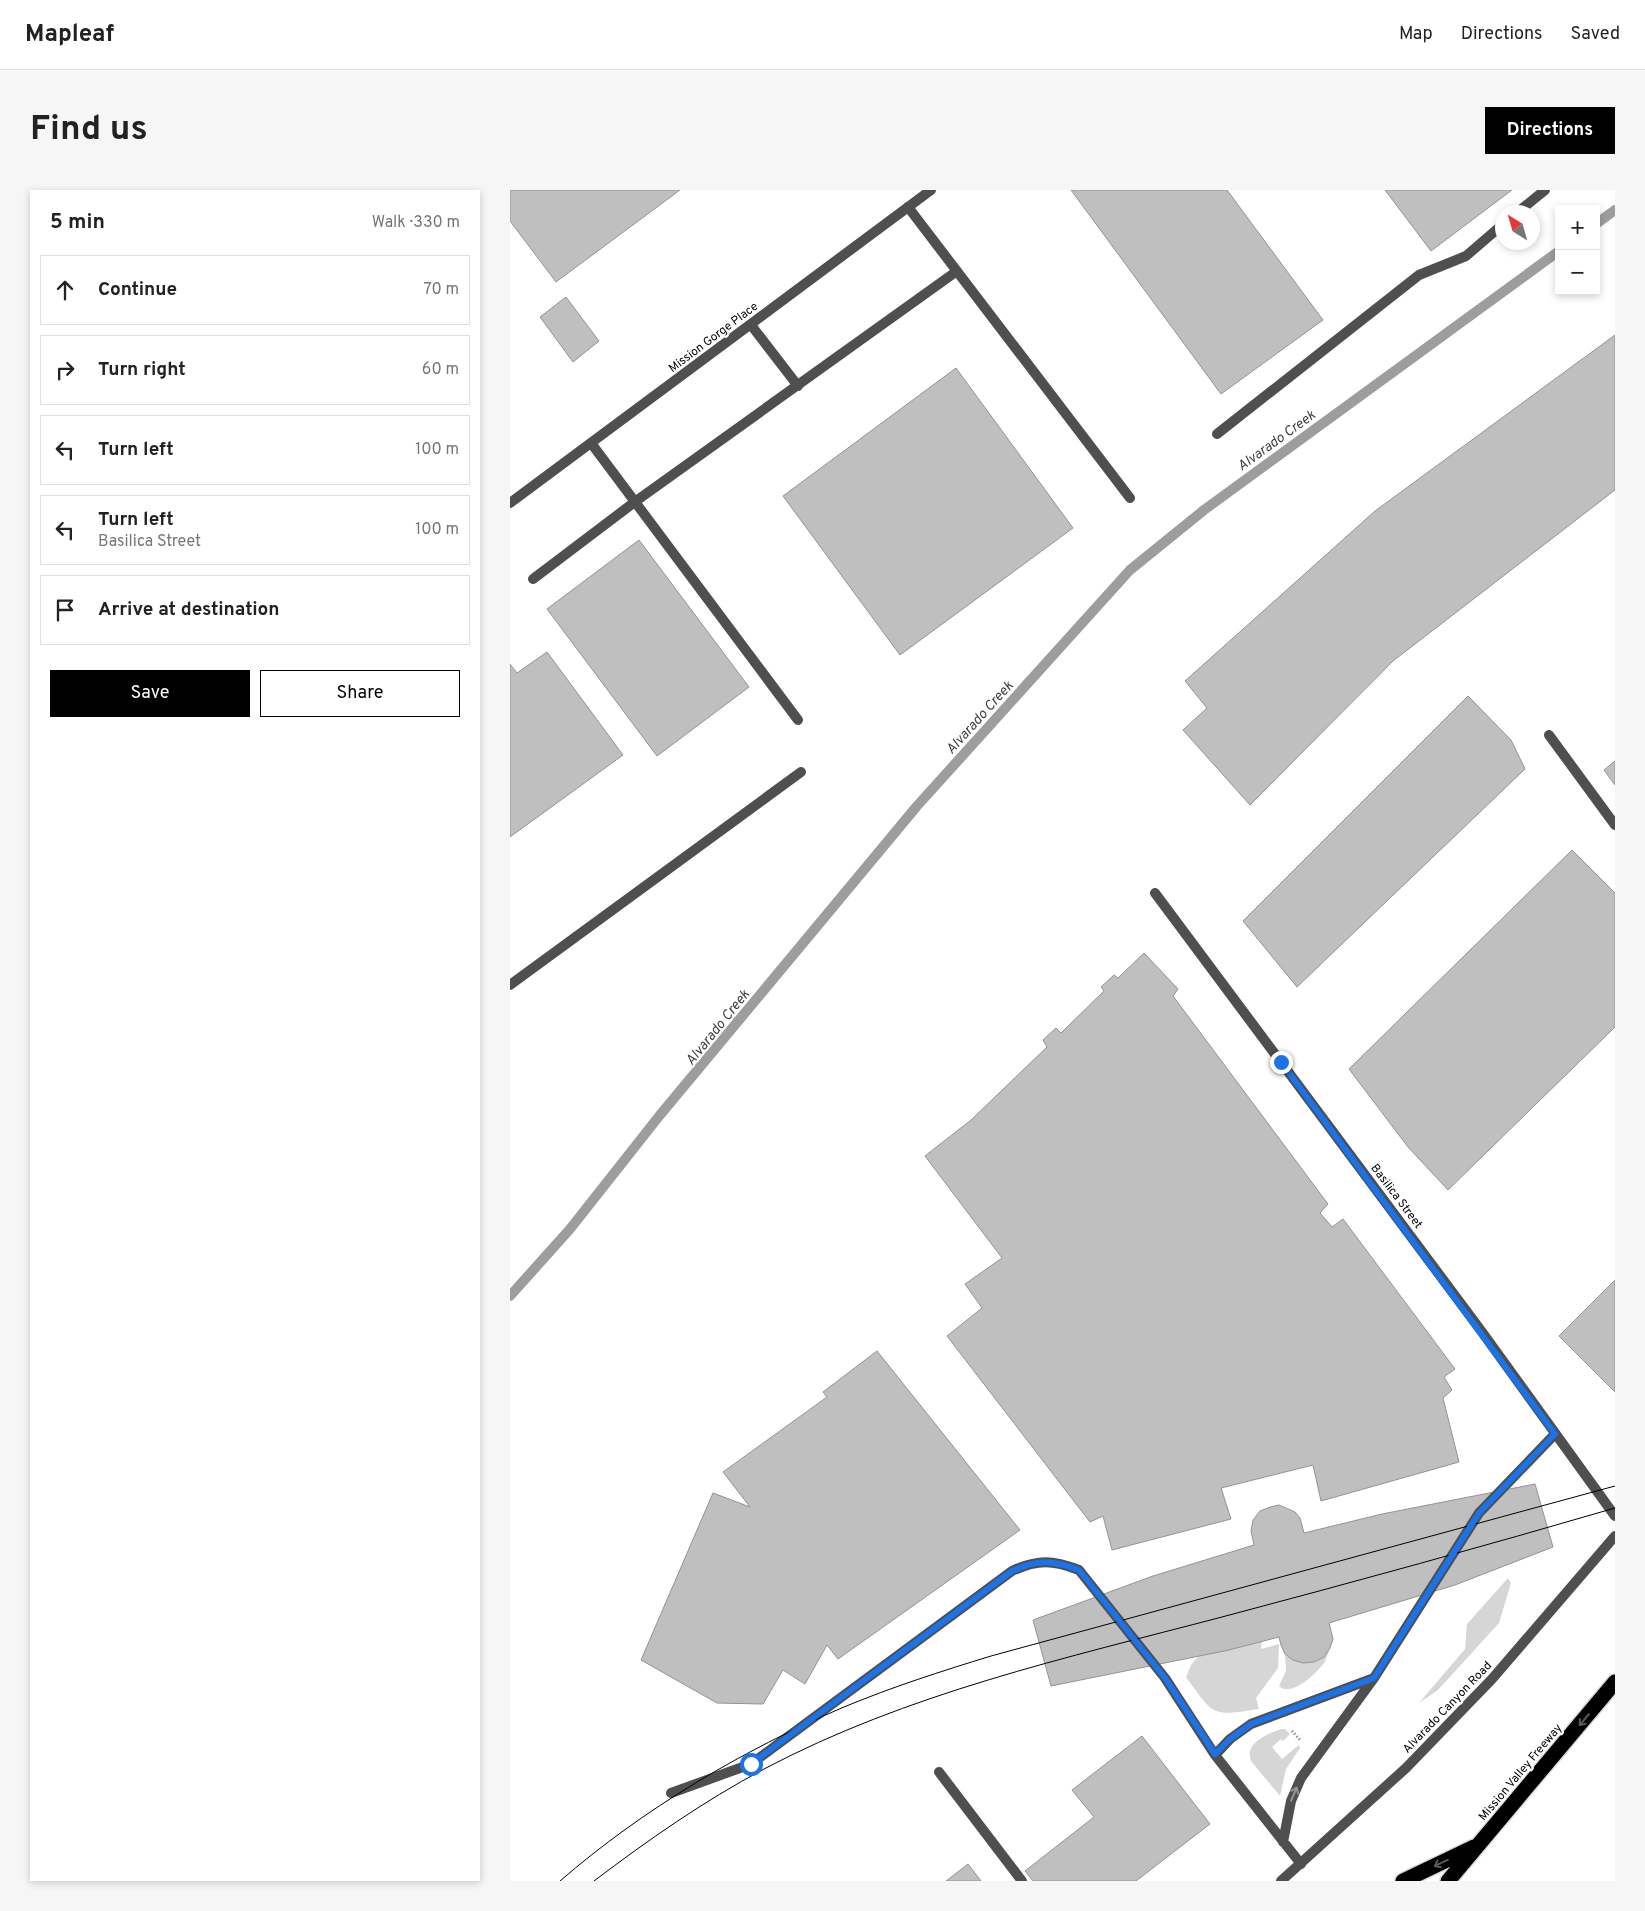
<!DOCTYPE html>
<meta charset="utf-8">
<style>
:root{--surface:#fff;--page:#f6f6f6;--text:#222;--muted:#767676;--line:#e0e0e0;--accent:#000}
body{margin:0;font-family:Overpass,sans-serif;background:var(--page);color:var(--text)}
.controls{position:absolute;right:15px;top:15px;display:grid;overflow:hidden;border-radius:0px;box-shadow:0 2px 8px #0003}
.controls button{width:45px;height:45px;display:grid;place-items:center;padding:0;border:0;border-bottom:1px solid var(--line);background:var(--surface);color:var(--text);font:25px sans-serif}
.compass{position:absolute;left:985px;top:15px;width:45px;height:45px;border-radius:50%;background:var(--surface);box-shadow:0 2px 8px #0003;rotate:323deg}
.stop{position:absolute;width:15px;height:15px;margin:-11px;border:4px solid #1a73e8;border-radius:50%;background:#fff}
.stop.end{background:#1a73e8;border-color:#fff;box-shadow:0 1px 5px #0008}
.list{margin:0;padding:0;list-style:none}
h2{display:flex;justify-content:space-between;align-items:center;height:65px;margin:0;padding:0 20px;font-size:21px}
h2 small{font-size:16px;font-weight:400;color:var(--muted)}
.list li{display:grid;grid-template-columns:32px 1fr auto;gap:15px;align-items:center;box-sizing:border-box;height:70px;margin:0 10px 10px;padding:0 10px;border:1px solid var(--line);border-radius:0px}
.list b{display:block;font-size:19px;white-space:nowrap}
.list p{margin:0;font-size:16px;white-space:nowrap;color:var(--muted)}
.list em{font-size:16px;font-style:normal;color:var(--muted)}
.actions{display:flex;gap:10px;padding:15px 20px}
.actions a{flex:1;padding:11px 0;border:1px solid var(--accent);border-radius:0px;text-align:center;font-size:18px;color:var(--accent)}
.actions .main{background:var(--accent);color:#fff}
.icon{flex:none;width:28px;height:28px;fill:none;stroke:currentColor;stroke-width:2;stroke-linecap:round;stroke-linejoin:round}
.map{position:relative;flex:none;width:1105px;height:1691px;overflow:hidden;border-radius:0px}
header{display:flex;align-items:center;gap:30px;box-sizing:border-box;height:70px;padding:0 25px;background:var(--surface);border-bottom:1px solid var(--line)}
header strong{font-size:24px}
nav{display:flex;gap:28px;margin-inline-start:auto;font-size:18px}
.intro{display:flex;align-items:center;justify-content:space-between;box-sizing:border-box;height:120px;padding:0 30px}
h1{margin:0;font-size:35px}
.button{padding:12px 22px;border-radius:0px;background:var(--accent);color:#fff;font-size:18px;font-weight:700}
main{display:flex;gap:30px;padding:0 30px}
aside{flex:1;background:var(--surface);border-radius:0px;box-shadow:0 2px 8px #0003}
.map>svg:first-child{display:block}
.green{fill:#d6d6d6}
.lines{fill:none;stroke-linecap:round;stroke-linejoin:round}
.stream{stroke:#9d9d9d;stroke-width:10}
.building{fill:#bfbfbf;stroke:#939393}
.motorway-casing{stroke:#dbdbdb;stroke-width:18}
.path{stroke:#717171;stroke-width:3;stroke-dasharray:1 2.5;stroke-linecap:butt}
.service{stroke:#4f4f4f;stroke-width:10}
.minor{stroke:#4f4f4f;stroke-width:10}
.tertiary{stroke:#4f4f4f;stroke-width:10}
.motorway{stroke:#000;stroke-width:15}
.tram{stroke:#000;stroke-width:1}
.oneway{stroke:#595959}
.oneway2{stroke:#959595}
.route{stroke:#1a73e8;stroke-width:6}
.labels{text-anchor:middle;stroke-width:4.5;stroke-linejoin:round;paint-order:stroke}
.street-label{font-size:12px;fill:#000;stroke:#fff}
.water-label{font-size:14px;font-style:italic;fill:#3e3e3e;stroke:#fff}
</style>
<header>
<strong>Mapleaf</strong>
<nav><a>Map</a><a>Directions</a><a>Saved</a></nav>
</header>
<div class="intro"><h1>Find us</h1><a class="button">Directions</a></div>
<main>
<aside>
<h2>5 min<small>Walk · 330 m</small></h2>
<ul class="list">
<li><svg class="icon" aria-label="ahead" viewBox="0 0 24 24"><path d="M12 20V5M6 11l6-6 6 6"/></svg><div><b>Continue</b></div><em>70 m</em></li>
<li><svg class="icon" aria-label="right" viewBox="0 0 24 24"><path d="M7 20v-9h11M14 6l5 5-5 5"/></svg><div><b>Turn right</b></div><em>60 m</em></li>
<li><svg class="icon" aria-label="left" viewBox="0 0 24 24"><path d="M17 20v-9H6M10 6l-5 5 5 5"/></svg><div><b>Turn left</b></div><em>100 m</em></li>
<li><svg class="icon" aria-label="left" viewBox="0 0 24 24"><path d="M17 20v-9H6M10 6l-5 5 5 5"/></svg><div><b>Turn left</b><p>Basilica Street</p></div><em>100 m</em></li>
<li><svg class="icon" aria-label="arrive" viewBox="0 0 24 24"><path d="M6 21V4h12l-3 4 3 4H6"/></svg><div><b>Arrive at destination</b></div></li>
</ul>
<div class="actions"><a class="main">Save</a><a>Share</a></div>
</aside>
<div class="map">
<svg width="1105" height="1691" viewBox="0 0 1105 1691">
<rect width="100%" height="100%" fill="#fff"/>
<path class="green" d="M998 1388 1001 1393 989 1433 928 1500 909 1513 955 1459 957 1434Z
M753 1443 751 1459 769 1454 768 1478 746 1508 749 1519C701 1526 705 1527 676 1487L681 1475 691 1463Z
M820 1458C818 1463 817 1468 814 1473 807 1483 781 1508 769 1496L776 1481 775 1464C793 1478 807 1475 820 1458Z
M771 1539H775L780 1544 773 1551 771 1549 762 1557 772 1569 789 1555 790 1558 776 1579 770 1606 741 1571C734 1553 757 1544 771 1539Z"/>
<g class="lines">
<path class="stream" d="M1086 34 1105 20
M0 1106 60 1039 150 925 407 616 620 380 694 320 1049 61"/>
</g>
<path class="building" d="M0 0H170L46 92 0 31Z
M561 0H717L813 130 711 204Z
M875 0H1002L921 61Z
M56 107 89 151 63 172 30 127Z
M1105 145V300L883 471 740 615 673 540 697 518 675 491 865 321Z
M446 178 563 338 390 465 273 306Z
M129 350 239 497 147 566 37 419Z
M37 462 113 565 0 647V474L7 483Z
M958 506 1001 550 1015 579 787 797 733 731Z
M1105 571V595L1094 580Z
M1062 660 1105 703V837L938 1000 898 957 839 879Z
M634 763 668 799 663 806 818 1014 810 1023 822 1037 833 1029 945 1179 934 1187 942 1200 933 1208 949 1272 811 1311 803 1275 711 1298 721 1329 602 1360 593 1326 580 1332 437 1146 472 1118 455 1094 492 1068 415 966 461 930 537 857 533 850 546 838 551 843 594 801 591 797 604 785 608 788Z
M1105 1090V1202L1049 1146Z
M367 1161 510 1340 328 1469 317 1455 295 1494 273 1480 253 1514 207 1513 131 1470 203 1303 240 1317 213 1282 317 1207 313 1202Z
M1025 1294 1043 1357 945 1395 819 1433 823 1449 820 1458 814 1467 804 1472 793 1473 783 1470 775 1464 771 1455 769 1447 719 1460 541 1496 523 1430 643 1386 744 1355 741 1341 743 1330 750 1321 760 1317 769 1315 785 1322 790 1328 794 1343 872 1324Z
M632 1546 700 1634 626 1691H523L515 1681 584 1627 562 1600Z
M458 1674 471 1691H436Z"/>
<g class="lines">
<g class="motorway-casing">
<path id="motorway" d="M893 1691 964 1657
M938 1691 1105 1492"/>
</g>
<path class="path" d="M782 1541 791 1551"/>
<path class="service" d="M398 17 620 308
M1008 22 1035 0
M241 135 288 196
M707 244 909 85 956 66 992 35
M81 253 288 530
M23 389 126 311 447 81
M1039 545 1105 635
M0 795 291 582
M705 1565 720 1549 741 1534 864 1488
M429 1582 512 1691
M161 1603 241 1574 502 1381C528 1369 543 1370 569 1380L655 1488 705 1565 791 1674
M773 1652 781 1611 791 1588 864 1488 969 1323 1045 1244"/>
<path class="minor" d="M645 703 972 1142 1105 1326"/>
<path class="tertiary" d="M0 313 421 0
M771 1691 896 1578 982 1489 1105 1346"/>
<use href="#motorway" class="motorway"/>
<path class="tram" d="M50 1691C133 1619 233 1560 334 1517 382 1497 432 1481 481 1466L1105 1296
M84 1691C138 1650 194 1611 254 1579 398 1503 556 1468 712 1427 844 1392 975 1356 1105 1318"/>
</g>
<defs><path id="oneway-shaft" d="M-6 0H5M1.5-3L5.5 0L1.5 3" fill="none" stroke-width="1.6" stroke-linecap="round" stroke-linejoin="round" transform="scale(1.25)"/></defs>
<g class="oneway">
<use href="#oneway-shaft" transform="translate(1074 1530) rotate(130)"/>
<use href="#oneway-shaft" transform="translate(931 1673) rotate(155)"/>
</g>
<use class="oneway2" href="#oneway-shaft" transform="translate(784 1604) rotate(-67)"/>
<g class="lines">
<path class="route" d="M241 1574 502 1381C528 1369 543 1370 569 1380L655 1488 705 1564 720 1549 741 1534 864 1488 969 1323 1045 1244 771 872"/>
</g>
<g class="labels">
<g class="street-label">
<text transform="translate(203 147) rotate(-37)" y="4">Mission Gorge Place</text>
<text transform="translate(887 1006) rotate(53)" y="4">Basilica Street</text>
<text transform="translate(937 1517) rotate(-46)" y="4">Alvarado Canyon Road</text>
<text transform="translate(1010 1582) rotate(-50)" y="4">Mission Valley Freeway</text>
</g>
<g class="water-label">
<text transform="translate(766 250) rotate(-36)" y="5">Alvarado Creek</text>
<text transform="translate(469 527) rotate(-48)" y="5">Alvarado Creek</text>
<text transform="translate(207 837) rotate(-51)" y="5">Alvarado Creek</text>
</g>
</g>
</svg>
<div class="controls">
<button>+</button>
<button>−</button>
</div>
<svg class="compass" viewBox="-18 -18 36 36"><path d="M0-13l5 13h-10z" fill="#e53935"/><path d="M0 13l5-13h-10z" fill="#767676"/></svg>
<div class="stop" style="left:241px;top:1574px"></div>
<div class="stop end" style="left:771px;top:872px"></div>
</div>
</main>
